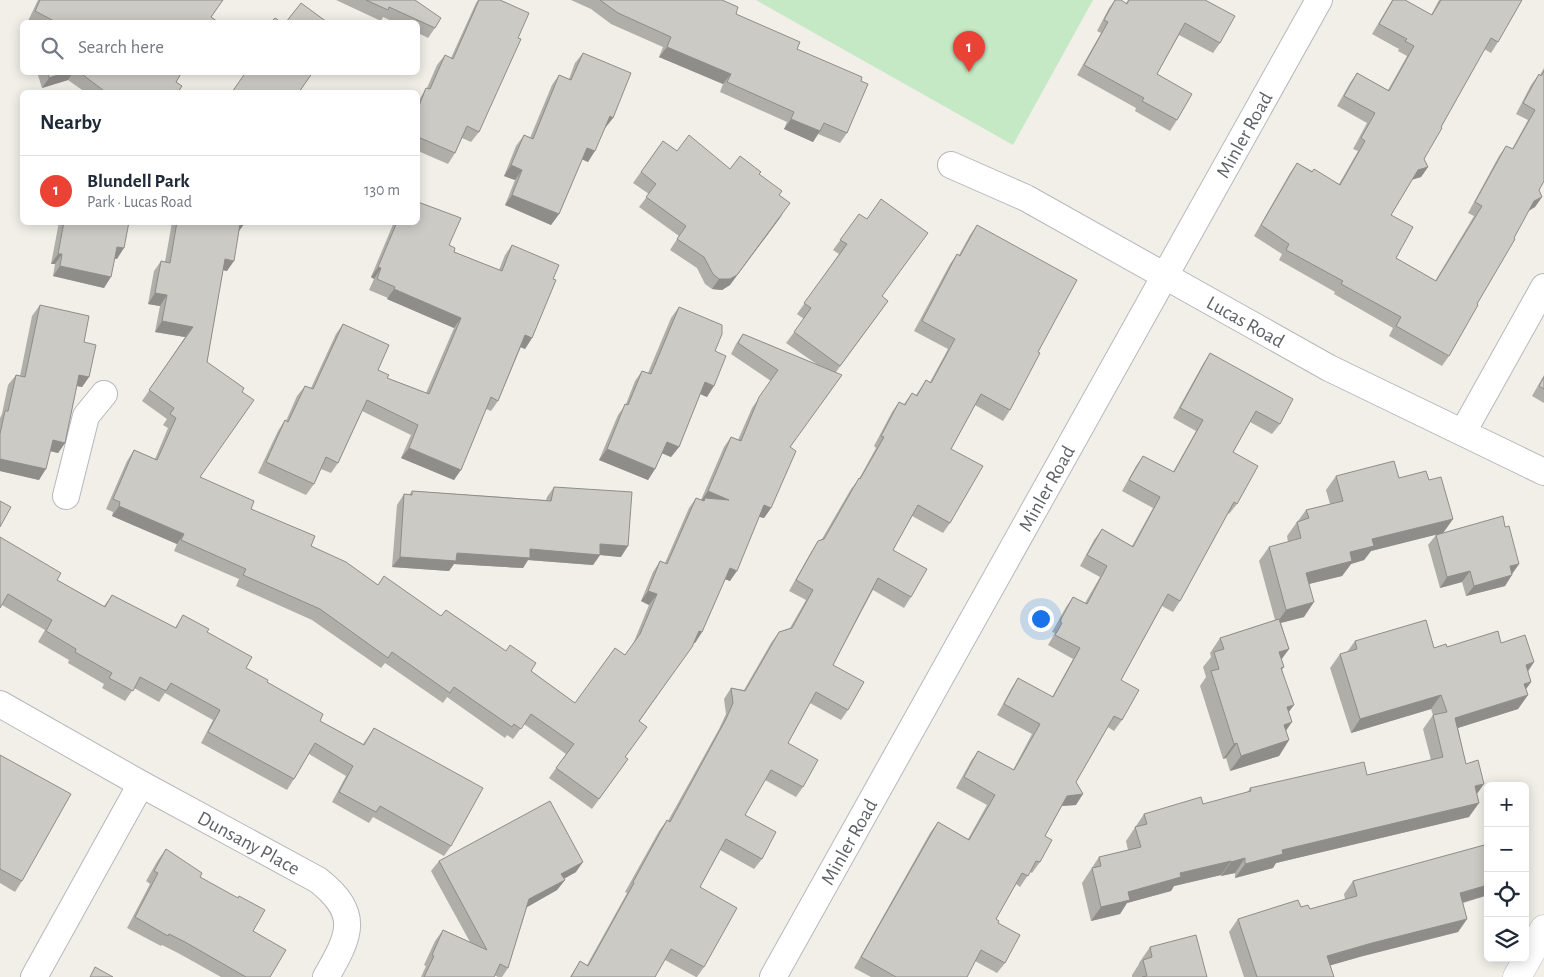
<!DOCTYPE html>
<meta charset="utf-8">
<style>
:root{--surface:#fff;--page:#f6f6f7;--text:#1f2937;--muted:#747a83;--line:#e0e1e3;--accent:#ea4335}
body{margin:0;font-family:"Alegreya Sans",sans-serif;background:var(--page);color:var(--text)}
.controls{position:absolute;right:15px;bottom:15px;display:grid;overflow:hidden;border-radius:8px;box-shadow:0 2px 12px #0003}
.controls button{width:45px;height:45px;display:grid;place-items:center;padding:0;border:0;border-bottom:1px solid var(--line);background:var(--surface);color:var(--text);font:25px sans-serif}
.you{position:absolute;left:1040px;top:618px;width:18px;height:18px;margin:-12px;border:4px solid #fff;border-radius:50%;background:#1a73e8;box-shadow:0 0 0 8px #1a73e833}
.badge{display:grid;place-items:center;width:32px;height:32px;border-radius:50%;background:var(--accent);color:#fff;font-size:16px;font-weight:700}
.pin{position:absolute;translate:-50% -41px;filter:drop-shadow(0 1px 2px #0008)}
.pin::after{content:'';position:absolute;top:26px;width:18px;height:15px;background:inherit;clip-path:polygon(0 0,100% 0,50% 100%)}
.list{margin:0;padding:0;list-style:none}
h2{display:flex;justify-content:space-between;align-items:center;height:65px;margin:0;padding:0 20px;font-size:21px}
h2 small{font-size:16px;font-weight:400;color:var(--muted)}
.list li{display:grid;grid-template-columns:32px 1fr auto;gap:15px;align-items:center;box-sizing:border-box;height:70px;padding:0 20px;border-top:1px solid var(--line)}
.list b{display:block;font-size:19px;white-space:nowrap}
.list p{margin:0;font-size:16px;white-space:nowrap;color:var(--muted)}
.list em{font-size:16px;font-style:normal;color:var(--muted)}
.icon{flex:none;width:28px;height:28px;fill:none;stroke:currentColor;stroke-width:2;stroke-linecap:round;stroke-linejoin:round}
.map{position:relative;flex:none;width:1544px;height:977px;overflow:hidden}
.search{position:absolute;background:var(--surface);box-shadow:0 2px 12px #0003;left:20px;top:20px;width:400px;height:55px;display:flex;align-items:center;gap:12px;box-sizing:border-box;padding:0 18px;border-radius:8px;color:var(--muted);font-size:19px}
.panel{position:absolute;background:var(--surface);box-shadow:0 2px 12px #0003;left:20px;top:90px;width:400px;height:135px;border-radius:8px}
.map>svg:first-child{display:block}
.green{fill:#c5e8c5}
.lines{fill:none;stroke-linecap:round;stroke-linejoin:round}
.street-casing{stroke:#b5b8bc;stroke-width:28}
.secondary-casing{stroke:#b6babf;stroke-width:29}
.street{stroke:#fff;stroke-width:26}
.secondary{stroke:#fff;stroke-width:28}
.wall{fill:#afaea9}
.shaded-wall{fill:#8f8d8a}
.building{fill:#cccac5;stroke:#8f8d8a}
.labels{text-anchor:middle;stroke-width:5;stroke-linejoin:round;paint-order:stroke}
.street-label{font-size:20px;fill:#5f6368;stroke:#fff}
</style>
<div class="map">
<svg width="1544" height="977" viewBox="0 0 1544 977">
<rect width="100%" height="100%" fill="#f1efe8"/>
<path class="green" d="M756 0H1093L1013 145Z"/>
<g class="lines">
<g class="street-casing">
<g id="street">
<path id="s1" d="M951 165 1026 198 1329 368 1544 472"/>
<path d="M1463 432 1544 287"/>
<path d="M66 496 86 416 104 394"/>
<path id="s2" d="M0 704 141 784 318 880C361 914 350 935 326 977"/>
<path d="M34 977 141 784"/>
<path id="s3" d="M773 977 1319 0"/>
</g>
</g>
<g class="secondary-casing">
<path id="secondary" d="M1517 977 1544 929"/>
</g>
<use href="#street" class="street"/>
<use href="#secondary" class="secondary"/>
</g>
<path class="wall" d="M38 0H223L211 17 217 22H30L28 21Z
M336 0H415L435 28 428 38 418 33V22H394L383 17 381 21Z
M478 0H500L518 38 479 132 471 142 462 138 455 153 448 164 418 151V102L426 88H427L437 65 445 55 451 58 476 3Z
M571 0H722L736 14 797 49 861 81 847 133 840 143 818 134 813 142 784 129 787 122 720 92 723 84 659 57 663 47 611 24 591 9Z
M1115 0 1126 3 1128 0H1205L1220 43 1213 53 1179 35 1157 74 1177 120 1170 131 1135 111 1136 108 1077 75 1101 33 1097 31 1109 8Z
M1392 0H1405L1431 15 1439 0H1522L1498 42 1491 53 1484 49 1441 127 1424 159 1428 167 1421 177 1412 180 1391 215 1396 258 1435 281 1474 216 1468 213 1499 156 1506 146 1512 149 1528 120 1516 114 1531 85 1539 74 1540 75 1544 68V181L1539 190 1542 197 1535 207 1529 210 1477 304 1449 356 1442 366 1389 336 1393 328 1334 294 1335 292 1279 260 1282 254 1254 236 1290 173 1297 163 1312 171 1339 184 1358 151 1353 149 1367 123 1337 106 1350 83 1357 73 1388 90 1407 56 1398 51 1399 49 1372 34Z
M583 53 613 118 605 128 588 162 582 159 559 214 551 225 505 205 515 180 504 176 516 146 524 135 530 138 552 85 559 75 569 79 575 63Z
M37 72H182L176 82 178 92H85L68 80 42 88Z
M663 141 677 151 730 169 759 174 779 195 730 285 722 290 712 289 705 284 697 268 670 250 679 236 639 207 649 194 633 183Z
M859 214 882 296 888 301 836 372 790 448 771 508 764 518 759 517 730 581 725 579 702 632 695 643H694L639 722 625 758 628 759 592 809 549 778 566 754 524 724 513 739 507 735 505 738 447 697 443 703 385 663 381 668 312 620 236 586 239 579 174 551 177 544 112 516 113 512 106 509 127 461 134 450 155 459 168 428 163 425 167 419 142 401 185 337 155 332 160 306 148 304 154 271 161 261 165 262 172 222H244V224L239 231 227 271 223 270 207 362 242 392 200 477 311 546 378 585 441 616 531 671 575 703 625 655 633 644 649 605 641 601 653 572 660 561 665 563 689 508 696 498 701 500 724 447 731 437 738 440 752 408 771 381 731 354 736 344 743 334 818 365 786 343 804 319 797 314 839 254 833 250Z
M59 222H129L117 259 115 258 104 288 53 276 55 264H51Z
M394 222H418L449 245 454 252 499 270 505 255 512 245 553 279 532 338 525 349 521 347 498 401 491 411 486 409 454 480 401 458 411 435 362 411 338 463 331 473 321 469 314 484 306 495 258 473 278 431 285 420 286 421 297 396 305 386 311 388 336 334 343 324 378 370 387 378 426 393 454 328 387 299 388 298 369 290 374 279 371 277Z
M977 225 1038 352 1010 410 1003 421 975 405 951 449 950 523 943 533 912 516 893 550 911 597 904 608 873 590 833 665 848 710 841 720 810 703 788 743 803 787 796 797 765 780 745 815 762 859 754 869 720 850 700 887 704 967 697 977H696L665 960 655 977H570L580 961 587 965 627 893 625 892 659 831 667 820 668 821 719 729 726 714 724 699 731 688 744 690 771 643 779 632 790 628 806 600 789 591 811 552 818 541 822 539 851 489 859 479 876 448 874 446 892 412 899 402 904 404 912 393 916 395 926 380 930 382 948 349 914 331 950 264 957 254 959 255 970 235Z
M40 305 84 342 89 377 82 387 77 386 65 443 58 453 50 451 39 480 0 471V418L2 414 8 385 16 375 20 376 32 316Z
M679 307 715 351 707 397 700 394 679 447 671 457 662 453 655 469 648 480 599 460 618 415 626 404 635 381 642 371 648 373 671 318Z
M1210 353 1280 424 1272 434 1250 422 1233 452 1237 504 1229 514 1228 513 1180 601 1173 612 1162 606 1121 680 1122 720 1114 731 1108 727 1076 782V805L1062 806 1045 836 1040 862 1032 873 1030 872 1020 887 1016 884 996 919 998 923 1005 963 997 973 975 961 967 977H871L854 968 930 833 938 822 968 839 987 805 956 788 971 761 978 751 1013 770 1032 734 997 715 1011 689 1018 678 1052 697 1073 659 1048 645 1055 633 1052 632 1066 607 1073 597 1085 603 1100 577 1080 566 1094 540 1102 529 1132 546 1153 508 1122 491 1136 466 1143 456 1173 472 1196 431 1173 418 1203 364Z
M1544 375V403L1532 396Z
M1336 476 1399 478 1429 480 1453 519 1443 533 1505 527 1519 564 1512 574 1505 586 1466 596 1462 582 1440 588 1428 545 1436 535 1437 534 1371 551 1364 560 1351 564 1342 576 1309 584 1304 617 1281 623 1289 649 1281 660 1284 667 1282 670 1289 712 1286 731 1289 740 1279 756 1230 771 1226 758 1223 759 1200 686 1206 677 1203 667 1211 657 1210 653 1220 638 1275 620 1259 561 1269 547 1288 542 1287 536 1297 522 1298 521 1306 510 1330 504 1326 490Z
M554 487 621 557 600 555 593 565 528 560 523 568 454 564 449 571 392 567 397 505 404 494 409 495 412 491 546 500 547 497Z
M0 537 57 580 104 606 112 595 175 628 183 615 207 632 246 668 320 721 363 744 374 728 451 846 444 856 373 817 369 823 332 802 346 776 309 754 294 779 287 790 201 743 213 720 165 693 159 702 134 688 125 701 102 688 104 684 68 663 69 660 38 642 45 630 2 605Z
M1355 641 1434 648 1501 643 1534 662 1528 672 1531 682 1526 689 1528 695 1518 709 1458 728 1466 764 1477 794 1469 817 1276 863 1273 868 1235 878V873L1221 876V875L1174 886 1171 891 1127 903 1120 914 1091 921 1082 883 1099 857 1128 850 1126 841 1144 814 1203 804 1247 793 1250 788 1367 775 1431 760 1423 729 1433 715 1431 709 1351 733 1330 668 1340 654 1347 652Z
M0 755 22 881 15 892 0 883Z
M166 849 200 877 253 931 270 977H221L178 953 162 945 161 946 127 928 150 884 146 881 158 860Z
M439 861 576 872 564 879 565 880 557 890 527 907 508 968 502 977H498L494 975V977H421L426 966 424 965 435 941 443 930 470 942 431 871Z
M1353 881 1488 895 1463 903 1467 919 1458 932 1363 956 1330 965 1334 977H1244L1229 932 1238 919 1301 907 1310 909 1345 899 1344 894Z
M1150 947 1207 977H1132V975L1139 964V963Z"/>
<path class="shaded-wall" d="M667 47 731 74 723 84 659 57Z
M66 72H73L68 80 42 88 49 78Z
M610 116 613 118 605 128 602 127Z
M791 119 820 131 813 142 784 129Z
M587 148 595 151 588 162 579 158Z
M511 165 522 170 515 180 504 176Z
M1428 167 1421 177 1410 180 1418 170Z
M512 195 559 214 551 225 505 205Z
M1542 197 1535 207 1527 212 1534 201Z
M783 214 730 285 722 290 712 289 719 279Z
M240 224H244L236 235Z
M117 247 124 248 117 259 110 257Z
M58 254H62L55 264H51Z
M225 259 234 261 227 271 218 269Z
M60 266 111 277 104 288 53 276Z
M378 267 381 268 374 279 371 277Z
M394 289 461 318 454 328 387 299Z
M155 293 167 295 160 306 148 304Z
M162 321 193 327 185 337 155 332Z
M525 335 532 338 525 349 518 346Z
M79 375 89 377 82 387 72 385Z
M705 382 714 386 707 397 698 393Z
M53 440 65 443 58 453 46 450Z
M667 442 679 447 671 457 659 452Z
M409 448 461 470 454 480 401 458Z
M607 449 655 469 648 480 599 460Z
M0 459 46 469 39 480 0 471Z
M708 491 729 500 705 498 702 502 701 501Z
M764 505 771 508 764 518 757 516Z
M119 506 184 534 177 544 112 516Z
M1453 519 1443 533 1371 551 1364 560 1351 564 1342 576 1296 587 1306 573 1350 552 1372 539Z
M600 544 628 546 621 557 600 555 593 565 528 560 523 568 454 564 449 571 392 567 400 557 530 549Z
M1519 564 1512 574 1510 566Z
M730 568 737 571 730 581 722 578Z
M1470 571 1462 582 1440 588 1447 577Z
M1512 575 1505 586 1466 596 1474 586Z
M648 591 657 594 649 605 641 601Z
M1314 602 1304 617 1276 624 1286 610Z
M699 631 702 632 695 643 691 641Z
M1289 649 1278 664 1279 652Z
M1534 662 1524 676 1526 665Z
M1531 682 1521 696 1524 684Z
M1441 695 1431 709 1351 733 1360 719Z
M1528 695 1518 709 1445 732 1455 718Z
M1294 705 1283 720 1287 707Z
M1292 722 1281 738 1284 725Z
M1289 740 1279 756 1230 771 1241 756Z
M1237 743 1226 758 1223 759 1234 744Z
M1484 784 1474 798 1475 786Z
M1083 794 1076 805 1060 806 1067 796Z
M1479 803 1469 817 1276 863 1273 868 1235 878 1245 864 1282 850Z
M1245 858 1235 873 1221 876 1231 862Z
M1231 861 1221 875 1174 886 1171 891 1127 903 1120 914 1091 921 1101 907 1128 892 1180 873Z
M583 862 576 872 554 884 561 874Z
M565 880 557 890 522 910 529 899Z
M1488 884V895L1451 906 1460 893Z
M1467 919 1458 932 1363 956 1318 969 1327 956 1372 943Z"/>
<path class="building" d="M40 0H223L211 17 218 22H56L35 11Z
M366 0H415L441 18 435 28 389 7 388 10Z
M479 0H500L529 13 518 38 521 39 479 132 467 126 455 153 418 137V108L426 88 430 89 445 55 453 59Z
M600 0H722L738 7 736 14 800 42 797 49 862 77 861 81 868 84 847 133 824 123 820 131 791 119 794 112 727 82 731 74 667 47 671 37 618 13Z
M1115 0H1121L1127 4 1129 0H1205L1235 16 1220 43 1185 23 1157 74 1192 94 1177 120 1142 101 1144 98 1084 65 1108 22 1104 20Z
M1393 0H1405L1432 15 1441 0H1522L1498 42 1491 38 1441 127 1442 128 1424 159 1428 167 1418 170 1391 215 1413 227 1396 258 1436 281 1482 206 1475 202 1506 146 1513 149 1535 110 1523 103 1539 74 1541 76 1544 71V181L1539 190 1542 197 1534 201 1514 238 1515 239 1477 304 1478 305 1449 356 1396 326 1401 317 1341 284 1343 281 1286 250 1289 244 1261 225 1297 163 1312 172 1314 169 1340 185 1365 141 1361 138 1375 113 1344 96 1357 73 1389 91 1414 46 1405 41 1407 39 1379 24Z
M301 3 327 22H286Z
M275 18 281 22H271Z
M583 53 631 73 613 118 610 116 595 151 587 148 559 214 512 195 522 170 511 165 524 135 533 139 559 75 571 80Z
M48 72H66L49 78Z
M79 72H182L176 82 182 86 178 92H101L103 90Z
M246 72H313L299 92H300H232Z
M689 135 730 169 740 156 761 172 759 174 782 191 779 195 790 203 737 275 730 279H719L713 274 704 257 677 239 686 226 646 197 656 184 641 172 663 141 677 151Z
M881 199 928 233 882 296 888 301 840 366 794 332 811 308 804 303 847 244 840 240 859 214 867 219Z
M418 202 461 218 449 245 455 248 454 252 502 271 512 245 559 265 553 279 556 280 532 338 525 335 498 401 491 397 461 470 409 448 418 425 367 400 338 463 326 457 314 484 266 462 285 420 288 422 305 386 313 389 343 324 389 345 378 370 389 375 387 378 429 394 461 318 394 289 395 287 377 279 381 268 378 267 397 222H418Z
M64 222H129L124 248 117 247 111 277 60 266 62 254H58Z
M177 222H244V224H240L234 261 225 259 207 362 244 388 242 392 254 400 200 477 254 501 251 509 315 536 311 546 346 562 378 585 384 576 441 616 446 610 506 651 510 645 536 663 531 671 575 703 615 648 625 655 640 634 657 594 648 591 660 561 667 564 696 498 704 501 705 498 729 500 708 491 731 437 741 441 759 397 778 370 738 343 743 334 842 375 790 447 796 451 771 508 764 505 737 571 730 568 702 632 699 631 692 647 639 721 647 727 625 757 628 759 599 799 556 768 574 744 531 714 521 729 514 724 512 727 454 687 450 693 392 652 388 658 320 609 243 575 246 569 181 540 184 534 119 506 120 502 113 499 134 450 157 460 176 418 170 414 174 408 149 390 193 327 162 321 167 295 155 293 161 261 170 263Z
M977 225 1077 280 1038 352 1040 353 1010 410 981 394 951 449 983 466 950 523 918 505 893 550 927 569 911 597 878 578 833 665 864 682 848 710 816 692 788 743 818 760 803 787 771 770 745 815 776 832 762 859 726 839 700 887 737 908 704 967 671 949 655 977H571L580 961 588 966 634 883 633 882 667 820 670 822 726 719 733 703 731 688 745 691 779 632 792 628 813 590 796 580 818 541 824 539 859 478 860 479 884 437 881 436 899 402 905 405 912 393 917 396 926 380 931 383 955 339 922 321 957 254 960 256Z
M40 305 89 316 84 342 96 345 89 377 79 375 65 443 53 440 46 469 0 459V434L5 411H8L16 375 25 377Z
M679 307 722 325V334L715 351 726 356 714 386 705 382 679 447 667 442 655 469 607 449 625 404 628 405 642 371 651 374Z
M1210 353 1293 399 1280 424 1256 411 1233 452 1258 466 1237 504 1234 502 1180 601 1168 594 1121 680 1139 690 1122 720 1114 716 1076 782 1083 794 1067 796 1045 836 1052 840 1040 862 1036 861 1028 876 1022 873 996 919 999 921 998 923 1020 935 1005 963 981 950 967 977H896L861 957 938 822 969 840 995 795 964 777 978 751 1014 770 1040 724 1004 704 1018 678 1053 697 1080 648 1055 635 1062 623 1060 621 1073 597 1087 604 1107 566 1087 555 1102 529 1133 547 1160 497 1129 480 1143 456 1174 472 1203 420 1180 408Z
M1544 377V389L1539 386Z
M1394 461 1399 478 1426 471 1429 480 1441 477 1453 519 1372 539 1374 546 1350 552 1352 561 1306 573 1314 602 1286 610 1269 547 1301 538 1297 522 1309 518 1306 510 1343 501 1336 476Z
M554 487 632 492 628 546 600 544V555L530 549V558L457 553 456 561 400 557 404 494 412 495V491L551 501Z
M0 501 11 507 0 527Z
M1503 516 1505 527 1509 526 1519 564 1510 566 1512 575 1474 586 1470 571 1447 577 1436 535Z
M0 537 61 573 57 580 105 607 112 595 176 628 183 615 209 629 207 632 252 657 246 668 268 680 267 682 323 714 320 721 364 745 374 728 483 788 451 846 380 806 376 812 339 792 353 766 315 743 294 779 208 732 220 710 171 683 166 691 140 677 133 691 109 678 112 673 75 652 76 649 46 631 52 620 8 594 0 608Z
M1279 619 1289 649 1279 652 1284 667 1281 668 1294 705 1287 707 1292 722 1284 725 1289 740 1241 756 1237 743 1234 744 1211 671 1219 669 1214 652 1224 649 1220 638Z
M1426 620 1434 648 1446 644 1447 647 1498 631 1501 643 1525 635 1534 662 1526 665 1531 682 1524 684 1528 695 1455 718 1466 764 1478 760 1484 784 1475 786 1479 803 1282 850 1283 854 1245 864V858L1231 862V861L1180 873 1181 877 1128 892 1130 900 1101 907 1092 868 1101 866 1099 857 1141 847 1135 827 1147 824 1144 814 1201 797 1203 804 1251 791 1250 788 1364 762 1367 775 1443 757 1433 715 1447 712 1441 695 1360 719 1340 654 1357 649 1355 641Z
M0 755 71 794 22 881 0 869Z
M550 801 583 862 561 874 565 880 529 899 508 968 500 964 494 977H424L434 956 432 955 443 930 487 950 439 861Z
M1488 844V885L1460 893 1467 919 1372 943 1327 956 1334 977H1257L1238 919 1298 900 1301 907 1308 905 1310 909 1357 896 1353 881Z
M166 849 202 873 200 877 238 898 239 896 265 910 253 931 286 950 270 977H246L185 942 169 934 168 936 135 917 158 873 154 871Z
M1196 935 1207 977H1142L1147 976 1143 960 1152 957 1150 947Z
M95 967 113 977H90Z"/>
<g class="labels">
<g class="street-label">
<text dy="7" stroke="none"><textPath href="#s3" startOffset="965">Minler Road</textPath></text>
<text dy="7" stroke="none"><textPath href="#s1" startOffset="334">Lucas Road</textPath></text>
<text dy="7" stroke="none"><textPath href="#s3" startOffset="560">Minler Road</textPath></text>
<text dy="7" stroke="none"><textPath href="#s3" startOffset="155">Minler Road</textPath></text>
<text dy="7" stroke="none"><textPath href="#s2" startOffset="285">Dunsany Place</textPath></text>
</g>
</g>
</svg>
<div class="controls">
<button>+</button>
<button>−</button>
<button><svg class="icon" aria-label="locate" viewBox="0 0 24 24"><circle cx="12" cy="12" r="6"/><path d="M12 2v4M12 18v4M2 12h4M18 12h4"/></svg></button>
<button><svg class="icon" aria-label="layers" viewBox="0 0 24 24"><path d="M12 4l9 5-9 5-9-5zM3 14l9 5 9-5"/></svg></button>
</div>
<div class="you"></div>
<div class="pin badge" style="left:969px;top:72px">1</div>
<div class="search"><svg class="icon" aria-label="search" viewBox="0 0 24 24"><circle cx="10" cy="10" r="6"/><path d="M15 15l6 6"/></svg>Search here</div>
<section class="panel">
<h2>Nearby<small></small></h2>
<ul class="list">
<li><span class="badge">1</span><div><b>Blundell Park</b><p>Park · Lucas Road</p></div><em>130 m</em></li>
</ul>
</section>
</div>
